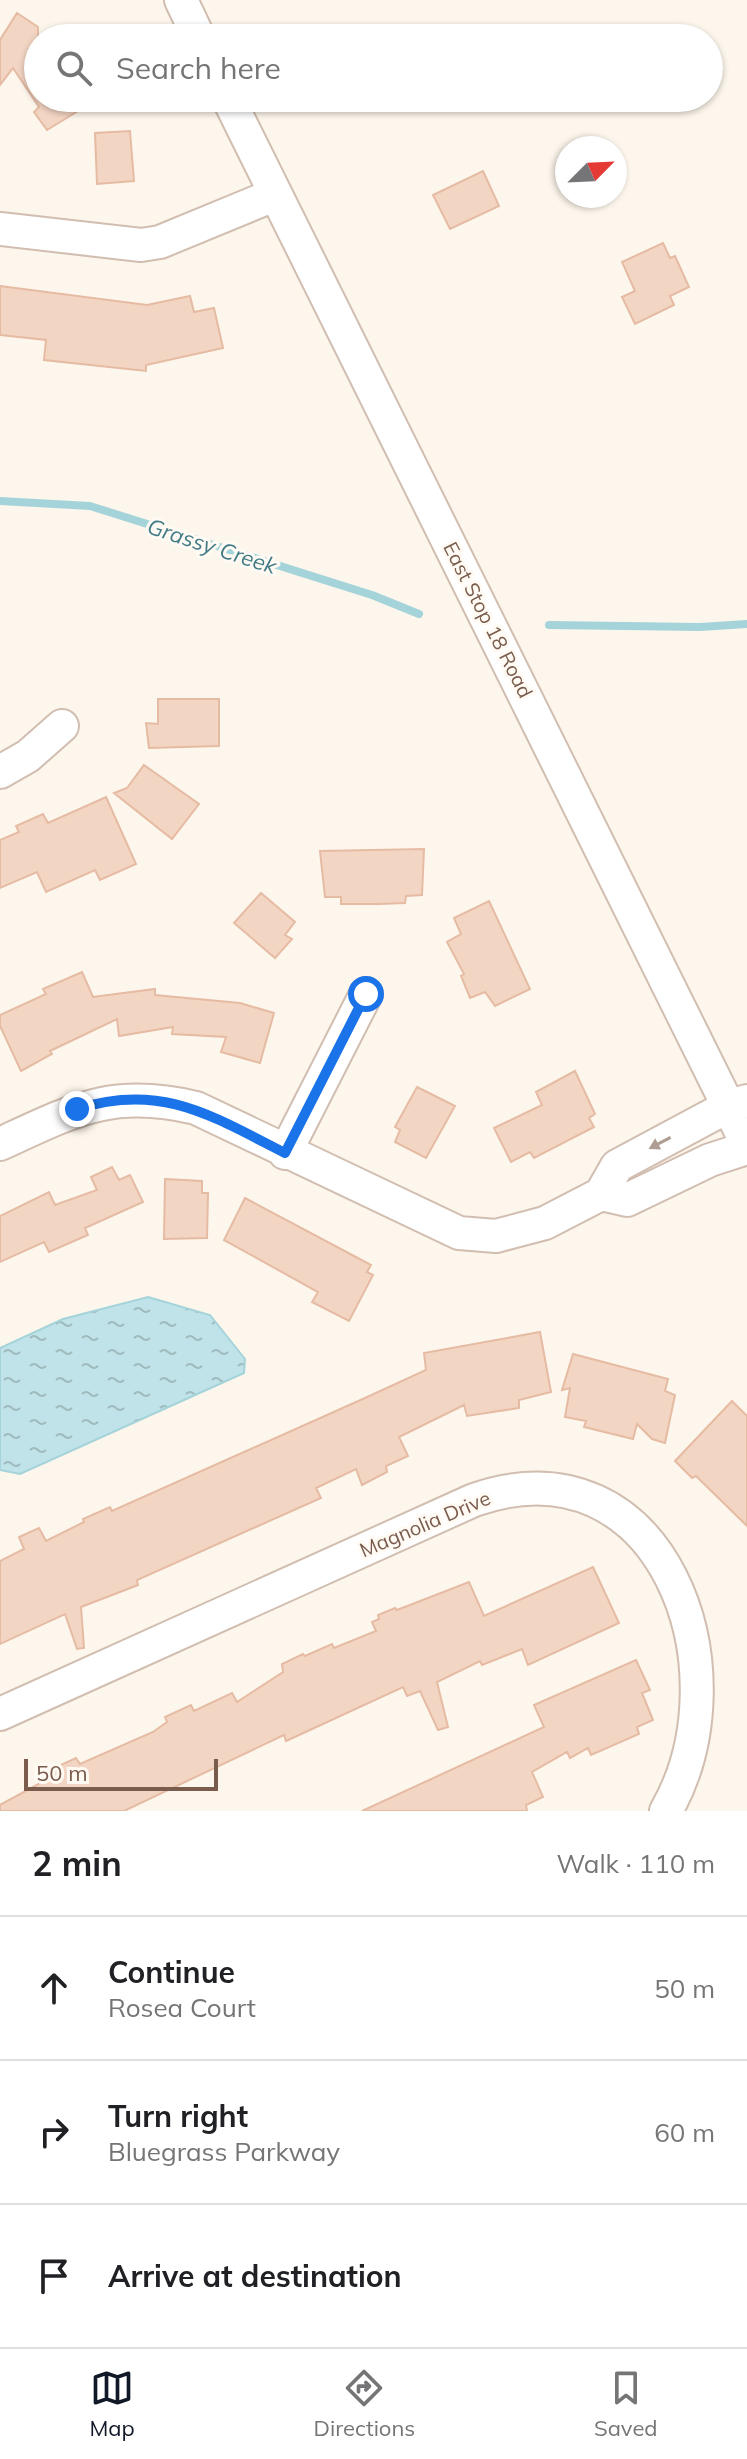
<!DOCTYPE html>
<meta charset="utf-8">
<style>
:root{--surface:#fff;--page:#f6f6f6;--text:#202124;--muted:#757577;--line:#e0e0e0;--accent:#111827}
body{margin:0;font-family:Mulish,sans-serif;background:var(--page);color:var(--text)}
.compass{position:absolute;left:555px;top:136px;width:72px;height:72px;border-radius:50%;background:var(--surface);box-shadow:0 2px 6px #0004;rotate:66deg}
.scale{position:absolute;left:24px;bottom:20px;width:194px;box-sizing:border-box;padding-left:8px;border:4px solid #7a5c4d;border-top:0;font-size:22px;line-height:28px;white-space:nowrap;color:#7a5c4d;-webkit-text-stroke:6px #fffaf3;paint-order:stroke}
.stop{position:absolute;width:24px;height:24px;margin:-18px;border:6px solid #1a73e8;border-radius:50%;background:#fff}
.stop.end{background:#1a73e8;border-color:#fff;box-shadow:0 2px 8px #0008}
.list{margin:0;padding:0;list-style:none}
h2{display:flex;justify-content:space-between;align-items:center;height:104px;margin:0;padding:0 32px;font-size:34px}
h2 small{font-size:26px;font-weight:400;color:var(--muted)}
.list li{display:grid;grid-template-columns:52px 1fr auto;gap:24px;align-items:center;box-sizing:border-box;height:144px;padding:0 32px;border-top:2px solid var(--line)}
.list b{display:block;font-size:30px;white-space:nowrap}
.list p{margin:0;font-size:26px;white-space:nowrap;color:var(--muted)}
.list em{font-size:26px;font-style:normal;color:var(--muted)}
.icon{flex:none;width:44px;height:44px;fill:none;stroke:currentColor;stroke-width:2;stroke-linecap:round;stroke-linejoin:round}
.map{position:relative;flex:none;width:747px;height:1811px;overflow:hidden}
.search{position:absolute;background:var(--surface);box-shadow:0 2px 6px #0004;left:24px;right:24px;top:24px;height:88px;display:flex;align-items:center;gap:20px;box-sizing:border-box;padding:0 28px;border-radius:44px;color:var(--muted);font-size:30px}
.sheet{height:536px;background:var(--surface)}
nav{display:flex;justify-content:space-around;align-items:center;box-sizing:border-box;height:112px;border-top:2px solid var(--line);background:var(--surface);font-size:22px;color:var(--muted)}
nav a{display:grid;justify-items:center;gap:4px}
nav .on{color:var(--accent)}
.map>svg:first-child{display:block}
.water{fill:url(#water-ripples);stroke:#a5d3da;stroke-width:2}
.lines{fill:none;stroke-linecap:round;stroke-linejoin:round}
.stream{stroke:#a5d3da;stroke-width:8}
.building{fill:#f3d5c3;stroke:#e6bba3;stroke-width:2}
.minor-casing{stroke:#d1beb0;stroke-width:36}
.minor{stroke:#fff;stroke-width:32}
.oneway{fill:#af9d94}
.route{stroke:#1a73e8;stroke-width:10}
.labels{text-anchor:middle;stroke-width:6;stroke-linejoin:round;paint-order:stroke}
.street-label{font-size:20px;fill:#7a5c4d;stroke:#fffaf3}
.water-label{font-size:22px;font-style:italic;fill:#437c86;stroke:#fffaf3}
</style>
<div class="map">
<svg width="747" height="1811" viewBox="0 0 747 1811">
<defs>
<pattern id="water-ripples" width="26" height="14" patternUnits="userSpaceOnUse" patternTransform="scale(2)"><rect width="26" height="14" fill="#bfe3e8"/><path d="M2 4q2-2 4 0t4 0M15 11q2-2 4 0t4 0" fill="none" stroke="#a0bbbe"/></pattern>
</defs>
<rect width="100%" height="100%" fill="#fdf6ec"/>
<path class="water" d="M148 1297 210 1315 245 1359 244 1373 20 1474 0 1470V1348L63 1319Z"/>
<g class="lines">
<path class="stream" d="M0 501 90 506 372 595 419 614
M549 625 700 627 747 624"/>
</g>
<path class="building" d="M17 13 38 27V98H99L47 130 34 112 39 107 13 68 0 85V40Z
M130 131 134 181 97 184 95 133Z
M483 171 499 206 450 229 433 195Z
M663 243 670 258 675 256 689 287 670 296 674 305 635 324 622 297 635 291 622 262Z
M0 286 147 305 190 296 194 312 214 308 223 348 146 365V371L44 360 46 340 0 335Z
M158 699H219V746L149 748 146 723 158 724Z
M144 765 199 804 172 839 114 793 127 788Z
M106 797 136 864 100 880 95 870 46 892 37 872 0 888V840L19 832 16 826 43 814 48 823Z
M424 849 422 895 406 896 405 903 379 904H341V897H325L320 851Z
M261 893 295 922 285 935 292 939 275 958 234 923Z
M489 901 530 989 495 1006 485 992 470 998 461 976 464 974 447 942 461 934 454 918Z
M82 972 93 997 155 989V995L240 1003 274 1013 260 1063 221 1052 226 1037 172 1034 173 1027 119 1036 117 1019 50 1051 52 1054 21 1071 0 1026V1015L46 994 43 989Z
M575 1071 595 1114 589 1118 594 1127 534 1158 530 1152 511 1162 494 1128 542 1105 536 1092Z
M417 1087 455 1106 426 1158 395 1142 400 1130 395 1127Z
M112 1167 119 1180 130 1175 143 1202 85 1228 88 1235 49 1252 44 1242 0 1262V1216L49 1192 55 1205 97 1190 91 1177Z
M165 1179 202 1181V1193H208L207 1238 164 1239Z
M245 1198 371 1265 367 1272 373 1275 349 1321 312 1302 318 1292 224 1240Z
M540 1332 551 1392 519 1400V1408L467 1416 464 1405 399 1437 408 1456 386 1466 387 1472 362 1485 356 1469 316 1488 321 1498 137 1580 138 1585 81 1607 84 1648 77 1649 65 1614 0 1644V1561L24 1549 19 1537 39 1528 46 1541 84 1522 83 1519 110 1507 112 1511 365 1398 426 1370 424 1353Z
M573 1354 668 1379 665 1391 675 1395 665 1443 652 1439 637 1424 633 1439 584 1427 586 1421 565 1417 570 1388 562 1390Z
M732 1401 747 1416V1526L696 1476 692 1478 675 1461Z
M593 1567 619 1623 528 1665 522 1649 482 1665 480 1661 437 1682 448 1727 438 1730 420 1691 407 1696 403 1687 286 1741 284 1735 124 1811H0V1805L53 1776 50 1770 76 1758 80 1764 153 1732 167 1722 165 1717 191 1705 194 1711 232 1693 237 1702 283 1672 282 1664 303 1654 305 1656 332 1644 334 1648 376 1631 372 1622 379 1619 378 1615 395 1608 397 1610 469 1582 484 1616Z
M636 1660 650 1690 642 1693 653 1720 637 1727 639 1734 591 1755 588 1748 570 1758 567 1752 532 1772 543 1797 526 1805 527 1811H362L544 1727 534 1705Z"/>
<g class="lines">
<g class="minor-casing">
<path id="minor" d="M181 0 199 38
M228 98 747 1144
M0 229 141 245 160 242 274 195
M0 772 28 756 62 726
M0 1144C74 1110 112 1088 196 1108L459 1233 496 1236 545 1223 601 1194 617 1166 729 1106 747 1101
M285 1153 366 994
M601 1194 627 1200 710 1160 747 1148
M0 1714 474 1500C663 1434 747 1670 666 1811"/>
</g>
<use href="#minor" class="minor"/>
</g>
<defs><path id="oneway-solid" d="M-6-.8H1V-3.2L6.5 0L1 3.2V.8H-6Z" transform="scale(2)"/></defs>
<use class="oneway" href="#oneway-solid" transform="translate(660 1143) rotate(152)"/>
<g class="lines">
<path class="route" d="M77 1109C161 1082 212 1116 285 1153L366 994"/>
</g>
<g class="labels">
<g class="street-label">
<text transform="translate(488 620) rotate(63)" y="7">East Stop 18 Road</text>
<text transform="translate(425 1524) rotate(-23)" y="7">Magnolia Drive</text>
</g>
<g class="water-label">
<text transform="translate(212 546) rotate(18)" y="8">Grassy Creek</text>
</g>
</g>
</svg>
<svg class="compass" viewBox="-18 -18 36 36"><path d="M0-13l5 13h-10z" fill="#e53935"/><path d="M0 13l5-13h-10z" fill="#757577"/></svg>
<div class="scale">50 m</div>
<div class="stop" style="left:366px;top:994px"></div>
<div class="stop end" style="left:77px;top:1109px"></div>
<div class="search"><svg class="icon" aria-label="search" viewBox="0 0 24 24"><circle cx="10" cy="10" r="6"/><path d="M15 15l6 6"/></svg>Search here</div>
</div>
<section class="sheet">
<h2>2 min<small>Walk · 110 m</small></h2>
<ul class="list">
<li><svg class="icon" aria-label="ahead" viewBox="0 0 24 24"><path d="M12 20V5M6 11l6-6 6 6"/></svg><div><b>Continue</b><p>Rosea Court</p></div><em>50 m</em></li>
<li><svg class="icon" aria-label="right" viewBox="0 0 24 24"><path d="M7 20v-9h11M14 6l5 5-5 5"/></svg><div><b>Turn right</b><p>Bluegrass Parkway</p></div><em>60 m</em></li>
<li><svg class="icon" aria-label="arrive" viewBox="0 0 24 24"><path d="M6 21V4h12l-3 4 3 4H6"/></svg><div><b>Arrive at destination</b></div></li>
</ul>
</section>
<nav>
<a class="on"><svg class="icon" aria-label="map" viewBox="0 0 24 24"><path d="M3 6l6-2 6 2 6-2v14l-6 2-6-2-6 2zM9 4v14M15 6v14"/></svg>Map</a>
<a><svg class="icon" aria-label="directions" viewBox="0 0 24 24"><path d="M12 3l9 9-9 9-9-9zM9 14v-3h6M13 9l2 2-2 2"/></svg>Directions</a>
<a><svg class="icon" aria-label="saved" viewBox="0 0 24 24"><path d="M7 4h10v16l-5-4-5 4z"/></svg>Saved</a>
</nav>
